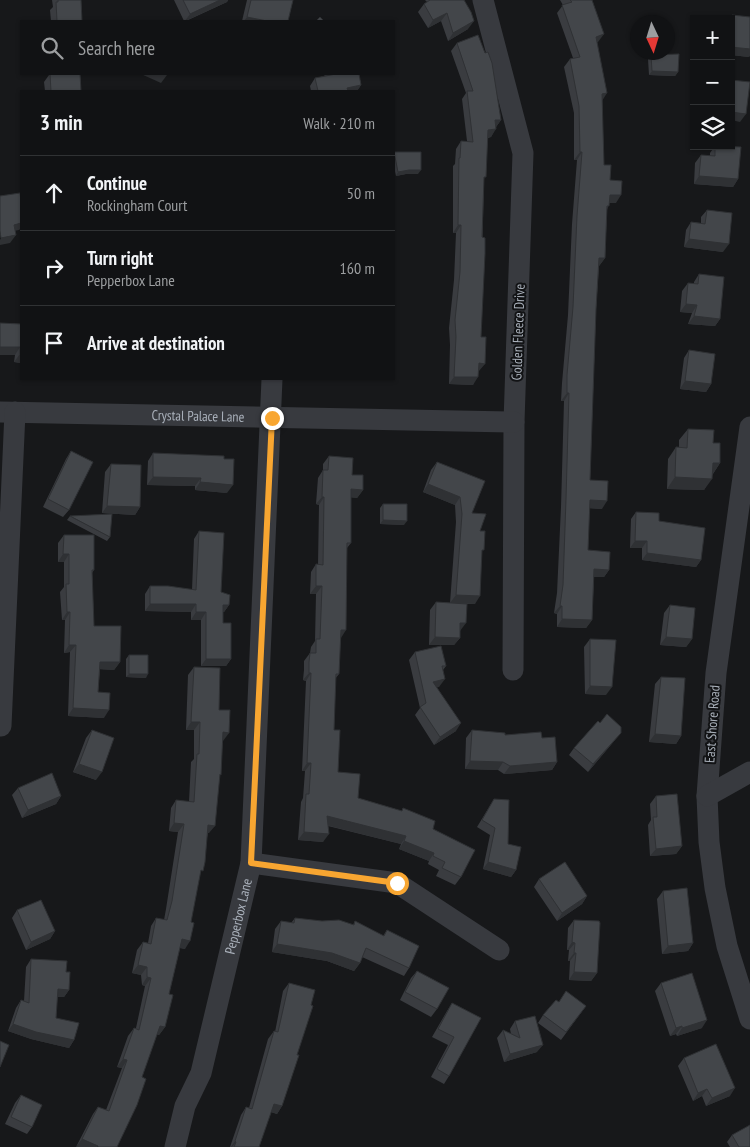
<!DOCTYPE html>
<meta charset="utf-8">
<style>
:root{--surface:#111214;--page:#1a1b1d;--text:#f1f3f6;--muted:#9c9ea0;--line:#303234}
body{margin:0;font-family:"PT Sans Narrow",sans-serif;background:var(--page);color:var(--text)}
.controls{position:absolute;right:15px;top:15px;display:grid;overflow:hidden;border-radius:0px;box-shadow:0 1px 4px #0004}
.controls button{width:45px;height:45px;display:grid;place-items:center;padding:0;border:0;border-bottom:1px solid var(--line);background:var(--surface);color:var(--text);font:25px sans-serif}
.compass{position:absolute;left:630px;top:15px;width:45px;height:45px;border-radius:50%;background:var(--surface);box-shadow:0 1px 4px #0004;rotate:176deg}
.stop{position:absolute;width:15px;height:15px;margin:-11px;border:4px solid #f8a631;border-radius:50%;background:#fff}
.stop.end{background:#f8a631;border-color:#fff;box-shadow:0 1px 5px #0008}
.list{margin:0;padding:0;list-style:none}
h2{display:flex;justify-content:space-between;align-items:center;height:65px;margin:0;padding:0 20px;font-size:21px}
h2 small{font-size:16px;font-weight:400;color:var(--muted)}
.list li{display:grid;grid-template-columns:32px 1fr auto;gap:15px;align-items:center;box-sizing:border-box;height:75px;padding:0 20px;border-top:1px solid var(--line)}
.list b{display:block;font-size:19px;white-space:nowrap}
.list p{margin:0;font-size:16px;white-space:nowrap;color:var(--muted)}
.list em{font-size:16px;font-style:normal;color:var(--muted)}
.icon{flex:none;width:28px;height:28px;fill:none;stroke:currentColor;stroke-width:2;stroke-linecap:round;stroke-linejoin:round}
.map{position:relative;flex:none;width:750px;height:1147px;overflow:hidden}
.search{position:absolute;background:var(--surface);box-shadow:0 1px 4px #0004;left:20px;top:20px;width:375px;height:55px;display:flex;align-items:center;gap:12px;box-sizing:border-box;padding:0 18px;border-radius:0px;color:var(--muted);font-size:19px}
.panel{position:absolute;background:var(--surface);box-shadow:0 1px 4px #0004;left:20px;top:90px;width:375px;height:290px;border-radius:0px}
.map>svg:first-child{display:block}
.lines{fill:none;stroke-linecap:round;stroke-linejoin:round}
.street{stroke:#383a3f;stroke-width:21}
.wall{fill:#3a3c40}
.shaded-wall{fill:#2f3134}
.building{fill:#43464a;stroke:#2f3134}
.route{stroke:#f8a631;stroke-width:6}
.labels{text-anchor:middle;stroke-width:4;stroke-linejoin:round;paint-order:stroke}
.street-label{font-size:14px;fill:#a9b0ba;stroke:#121315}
</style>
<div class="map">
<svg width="750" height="1147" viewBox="0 0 750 1147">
<rect width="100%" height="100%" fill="#17181a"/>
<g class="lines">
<g class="street">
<path d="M483 0 523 153 514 422 513 670"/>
<path id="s1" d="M0 412 514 422"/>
<path d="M750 427 716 673 707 796 709 842 715 888 727 946 750 1019"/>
<path d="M1 726 15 412"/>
<path d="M707 796 750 772"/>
<path d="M251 863 397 883 499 950"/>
<path id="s2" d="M175 1147 185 1106 201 1073 251 863 272 379"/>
</g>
</g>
<path class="wall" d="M52 0H81L82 21H51L50 10 53 7Z
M174 0H228L227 2 186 21H184Z
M247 0H293L288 21H242Z
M425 0H464L468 29 448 41 441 21 428 28 418 12 424 4 427 2Z
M560 0H592L598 42H597L602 100 604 165 610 180 616 203H609L607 210 605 258 599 266 596 309 590 480 602 509 589 508 588 550 609 570 604 577H594L592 620 586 628 557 627V614L554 613 557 593 561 507 564 401H561L562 383 568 315 572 224 577 160H574V113L564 67 570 59 573 58 557 13 563 5Z
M732 15 749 57 731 55V19H730Z
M457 43 501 120 496 127 491 137 488 138 484 180 479 371H478L473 385 449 384 450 345 449 328 454 280 456 233H453V166L455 164 456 149 461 141H467L462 99 466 93 451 51Z
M651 55 678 72 675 76 649 75 648 59Z
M49 74H80L81 91H45L44 82 49 75Z
M323 74H359L361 85 357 91H311L310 86 315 78 325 76Z
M715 146H727L738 179 733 187 694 184 695 163 701 155 710 156V153Z
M394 152 418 174H406L396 176 394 167Z
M707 210 723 252 684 247 686 230 691 222 701 223V217Z
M699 274 720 319 715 326 688 324 692 313 680 312 682 291 688 283 694 284V282Z
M0 323 21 324V363L14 362 15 355H0Z
M689 350 711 384 706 392 680 389 684 358Z
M688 429 713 443 720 463 713 474 704 490 667 489 668 459 676 447H679V440Z
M71 451 69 510 63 517 43 507 66 459Z
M153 453 227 493 195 490V486L147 485 148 461Z
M329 456 352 475 363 490 357 498 351 497V543L347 548 340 638 339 674 335 679 334 730 338 772 358 798 402 811 403 808 433 829 461 877 455 885 436 876 439 870 428 864 429 861 399 849 401 844 328 826 323 842 298 840 301 802 303 798 305 771H302L306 681 303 680 304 670V661L310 653 311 647 315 641 316 594H310L311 572 316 564 318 565 319 505 316 504 318 478 323 470V464Z
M437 462 472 513 480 531 482 554 475 604H467L460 631V638L454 645H429L430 610 436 602 450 603 456 522 455 505 423 492 431 470Z
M111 464 140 507 135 515 102 513 105 472Z
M383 504 404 525 380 524V508Z
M636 512 659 521 701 560 696 567 642 560V548H630L631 519Z
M70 516 110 537 107 541 67 520Z
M199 531 221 592 229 605 224 612H223V623L231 659 226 666H201V620H191V612L145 611V594L150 586 192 590 194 539Z
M64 535 94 570 92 573 94 626 120 662 114 670 100 669 98 692 104 718 68 716 70 652 64 653 65 620H62L60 592 64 587V562H58V543Z
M670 605 692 639 686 647 660 645 664 613Z
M590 639 606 695 585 694 584 647Z
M415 652 446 666 443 670 439 687H437L456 731 434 745 415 715 420 708 409 660Z
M129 655 146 678 126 677V659Z
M194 667 219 710 223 740 219 778 209 833H208L185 949 180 948 169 994 165 1027 159 1035 157 1034 142 1077 76 1147 93 1114 98 1107 106 1110 122 1068 117 1067 128 1036 134 1028H136L145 986 142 985 141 975 132 973 137 950 143 942 148 943 151 926 156 918 164 920 166 909 178 832 169 831 171 808 176 800 189 802 191 762 194 759V730H186L188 675Z
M661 677 681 736 676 744 649 742 655 684Z
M92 730 96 780 73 772 86 738Z
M472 730 505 735 542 738 557 762 552 770 504 774 498 770 465 769 466 738Z
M615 740 588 772 569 755 574 748Z
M18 788 61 796 56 804 22 818 12 795Z
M656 796 682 846 676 854 650 856 648 825 651 820 650 804Z
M494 799 516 870 511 877 483 869 490 835 477 827Z
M539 879 587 896 582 904 557 921 534 887Z
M663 891 693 943 688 951 662 954 657 899Z
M17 910 55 931 50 939 26 950 12 918Z
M295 918 353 925 355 921 383 936 387 930 409 968 404 976 362 957 360 963 354 971 327 961 272 952 275 929 281 921 291 923Z
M574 920 597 973 591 981 569 980 570 961H568L569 950H567L568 928Z
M31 959 66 972 69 990 64 997H57L56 1018 74 1040 69 1048 31 1039 8 1031 16 1008 21 1000 24 1001 26 967Z
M417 971 437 1009 431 1017 400 1000 411 978Z
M289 983 282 1106 277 1114 271 1112 259 1147H230L241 1115 246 1107 249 1108 268 1039 274 1031 275 1032 283 991Z
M661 983 702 1028 677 1036 676 1034 670 1036 655 991Z
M559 1002 586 1006 561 1040 538 1023 543 1015Z
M452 1003 481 1018 449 1076 444 1084 431 1077 448 1045 432 1037 447 1011Z
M515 1021 537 1052 504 1062 497 1038 503 1030 511 1034 510 1029Z
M684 1058 730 1096 706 1106 702 1096 693 1101 678 1066Z
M21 1095 32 1127 27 1134 5 1124 15 1103Z
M732 1135 750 1147H730L727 1142Z"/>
<path class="shaded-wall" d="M220 0H228L227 2 185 21 190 14Z
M447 13 441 21 428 28 433 20Z
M247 17 267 21H244Z
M474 21 468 29 448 41 453 33Z
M604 34 598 42 591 45 596 37Z
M731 47 750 49V56L749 57 731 55Z
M652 71 678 72 675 76 649 75Z
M141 74H164L167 75 161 83Z
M361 85 357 91H345L347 88Z
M607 93 602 101V94Z
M731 112 746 114 740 122 731 120Z
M495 120H501L496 127Z
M496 129 491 137 483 138 488 130Z
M580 152H582L577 160H574Z
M409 170H421L418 174H406L396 176 398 172Z
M699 176 738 179 733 187 694 184Z
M610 195H621L616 203H605Z
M21 223V228L19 230 9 232 14 225Z
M458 225H461L456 233H453Z
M16 235 10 243 0 245V240L1 238Z
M689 239 729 244 723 252 684 247Z
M599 258H605L599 266H594Z
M686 304 697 305 692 313 680 312Z
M694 316 720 319 715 326 688 324Z
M0 347H20L15 355H0Z
M20 354H21V363L14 362Z
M479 363 485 364 479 371H473Z
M454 377H478L473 385 449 384Z
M685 381 711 384 706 392 680 389Z
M567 393H569L564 401H561Z
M713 463H720L712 475Z
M153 477 201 478 195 486 147 485Z
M675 477 712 479 704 490 667 489Z
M200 482 233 485 227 493 195 490Z
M428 484 460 497 455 505 423 492Z
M351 489 363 490 357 498 345 497Z
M322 497H324L319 505 316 504Z
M590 500 607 501 602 509 584 508Z
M107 506 140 507 135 515 102 513Z
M383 520 407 521 404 525 380 524Z
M635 541H647L642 548H630Z
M647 553 701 560 696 567 642 560Z
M63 554H69L64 562H58Z
M594 569 609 570 604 577H589Z
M316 586H322L316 594H310Z
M456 595 480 596 475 604 450 603Z
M150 604H196L191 612 145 611Z
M223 605H229L224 612H218Z
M560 606H562L557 614 554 613Z
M67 612H70L65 620H62Z
M196 612H206L201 620H191Z
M562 619 592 620 586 628 557 627Z
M460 623H466L460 631H455Z
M341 630H346L341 638Z
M435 637 460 638 454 645H429Z
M666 637 692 639 686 647 660 645Z
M69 645H76L70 652 64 653Z
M206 659H231L226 666H201Z
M100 662H120L114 670 95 669Z
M309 673H311L306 681 303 680Z
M129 674H148L146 678 126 677Z
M445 679 439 687 428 689 433 682Z
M590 686 612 687 606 695 585 694Z
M73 708 109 710 104 718 68 716Z
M191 722H200L194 730H186Z
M461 723 456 731 434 745 440 737Z
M223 732 229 733 223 741Z
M621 733 615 740 588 772 593 764Z
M655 734 681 736 676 744 649 742Z
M470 761 503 762 498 770 465 769Z
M557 762 552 770 504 774 510 766Z
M307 763H311L305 771H302Z
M79 764 102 772 96 780 73 772Z
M61 796 56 804 22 818 28 810Z
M327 816 406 836 401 844 322 824Z
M174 823 184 824 178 832 169 831Z
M208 825 215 826 209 833H203Z
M304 832 329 834 323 842 298 840Z
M404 841 434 853 429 861 399 849Z
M682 846 676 854 650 856 656 849Z
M488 862 516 870 511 877 483 869Z
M587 896 582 904 557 921 562 913Z
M55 931 50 939 26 950 31 942Z
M182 939 190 941 185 949 176 947Z
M572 942 575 943 569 950H567Z
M693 943 688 951 662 954 668 946Z
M277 944 332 953 360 963 354 971 327 961 272 952Z
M574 953H576L570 961H568Z
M138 965 147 967 141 975 132 973Z
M574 972 597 973 591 981 569 980Z
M147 977 151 978 145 986 142 985Z
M58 989 69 990 64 997H52Z
M707 1020 702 1028 677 1036 682 1028Z
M13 1024 74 1040 69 1048 31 1039 8 1031Z
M160 1026 165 1027 159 1035 155 1034Z
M682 1026 676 1034 670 1036 676 1028Z
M543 1045 537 1052 504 1062 510 1054Z
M123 1059 127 1060 122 1068 117 1067Z
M735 1088 730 1096 706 1106 712 1098Z
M707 1089 702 1096 693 1101 698 1093Z
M274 1104 282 1106 277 1114 268 1111Z
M82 1139 98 1146 97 1147H76Z
M235 1141 236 1142 232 1147H231Z"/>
<path class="building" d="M58 0H81L82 21H57L56 2H58Z
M183 0H220L190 14Z
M251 0H293L288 21H267L247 17Z
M430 0H464L471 12 474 21 453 33 447 13 433 20 424 4Z
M570 0H592L604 34 596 37 607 93 602 94 604 165H611L610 180 622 181 621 195H610L609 206H607L605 258H599L596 309 590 480 608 481 607 501 590 500 588 550 610 552 609 570 594 569 592 620 562 619V606H560L563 585 566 499 569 393H567V375L573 307 577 216 582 152H580L579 106 570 59 580 57 562 5 572 2Z
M732 15 750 17V49L731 47V28L733 29Z
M320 17 324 21H316Z
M478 35 485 53 488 52 492 63 501 120H495L496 129 488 130 486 177H484L482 237 485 238V254L481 337H486L485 364 479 363 478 377H454L456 337 455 320 460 272 461 225H458L459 158H460L461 141 473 142 467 91H473L457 43Z
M679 54 678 72 652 71 651 55Z
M50 74H80L81 91H51Z
M336 74H359L361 85 347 88 348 91H318L315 78Z
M731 80 750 82 746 114 731 112Z
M715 146 741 147 738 179 699 176 701 155 715 156Z
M394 152H421V170H409L398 172Z
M20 193 21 201V223L14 225 16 235 1 238 0 231V196Z
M707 210 732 213 729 244 689 239 691 222 705 224Z
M699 274 724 277 720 319 694 316 697 305 686 304 688 283 698 284Z
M0 323 21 324V354H20V347H0Z
M689 350 715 354 711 384 685 381Z
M688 429 714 430 713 443H720V463H713L712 479 675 477 676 447 687 448Z
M71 451 93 462 69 510 48 499Z
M153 453 224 456V459H234L233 485 200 482 201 478 153 477Z
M329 456 353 458 352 475H363V490L351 489V543H347L346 630H341L339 674H336L334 730H340L338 772 360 774 358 798 402 811 403 808 435 821 433 829 475 850 461 877 442 868 445 862 433 856 434 853 404 841 406 836 327 816 329 834 304 832 306 794H309L311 763H307L311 673H309V662L310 653H316V639H320L322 586H316V564L323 565 324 497H322L323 470H328Z
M437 462 485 481 472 513 486 514 480 531H485L484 550H482L480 596 456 595 462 514 460 497 428 484Z
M111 464 141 465 140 507 107 506Z
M383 504H407V521L383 520Z
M636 512 659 513V521L705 528 701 560 647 553V541H635Z
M112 514 110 537 70 516Z
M199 531 224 533 221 592 230 595 229 605H223V623H231V659H206V612H196V604H150V586H168L196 590Z
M64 535H94V570H92L94 626H121L120 662H100L98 692 110 693 109 710 73 708 76 645H69L70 612H67L66 584H69V554H63Z
M436 602 467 604 466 623H460V638L435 637Z
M670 605 695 608 692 639 666 637Z
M590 639 616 640 612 687 590 686Z
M441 646 446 666H442L445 679 433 682 461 723 440 737 420 707 426 703 415 652Z
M129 655H148V674H129Z
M194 667 220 668 219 710H230L229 733 223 732 221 775 220 774 215 826 208 825 205 862 203 871 201 870 191 922 194 923 190 941 182 939 169 994 173 995 165 1027 160 1026 142 1077 146 1079 137 1105 117 1147H98V1146L82 1139 98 1107 109 1111 127 1060 123 1059 134 1028 139 1030 151 978 147 977V967L138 965 143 942 151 944 156 918 167 920 172 901 184 824 174 823 176 800 194 802 197 754H199L200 722H191Z
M661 677 685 678 681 736 655 734Z
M607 714 621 727V733L593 764 574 748 598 721 600 723Z
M92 730 114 738 102 772 79 764Z
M472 730 505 733V735L541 732 542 738 555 737 557 762 510 766 503 762 470 761Z
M52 773 61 796 28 810 18 788Z
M677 794 682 846 656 849 653 817H657L656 796Z
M494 799 509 800 508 844 521 847 516 870 488 862 495 828 482 820Z
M565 862 587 896 562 913 539 879Z
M687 888 693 943 668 946 663 891Z
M41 900 55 931 31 942 17 910Z
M295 918 322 921 339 920 354 925 355 921 384 936 387 930 419 946 409 968 366 948 360 963 332 953 277 944 281 921 294 923Z
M574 920 599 921 600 923 597 973 574 972 576 953H574L575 943 572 942Z
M31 959 67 961 66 972H70L69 990 58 989 56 1018 79 1023 74 1040 36 1032 13 1024 21 1000 29 1003Z
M417 971 449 988 437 1009 405 992Z
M692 973 707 1020 682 1028V1026L676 1028 661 983Z
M289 983 315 990 311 1005 313 1006 297 1055H299L282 1106 274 1104 259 1147H234L236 1142 235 1141 246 1107 252 1109 274 1031 278 1032Z
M566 991 586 1006 566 1032 543 1015 556 1000 559 1002Z
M452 1003 481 1018 449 1076 437 1069 454 1037 438 1029Z
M535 1016 543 1045 510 1054 503 1030 520 1038 515 1021Z
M0 1041 9 1045 0 1067Z
M716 1044 735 1088 712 1098 707 1089 698 1093 684 1058Z
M21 1095 42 1105 32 1127 11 1117Z
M750 1125V1147H739L732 1135Z"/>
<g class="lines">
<path class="route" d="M272 418 251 863 397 883"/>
</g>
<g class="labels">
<g class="street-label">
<text transform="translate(518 332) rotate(-88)" y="5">Golden Fleece Drive</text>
<text dy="5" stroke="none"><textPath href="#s1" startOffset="198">Crystal Palace Lane</textPath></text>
<text transform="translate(712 724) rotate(-86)" y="5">East Shore Road</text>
<text dy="5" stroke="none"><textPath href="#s2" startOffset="240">Pepperbox Lane</textPath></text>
</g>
</g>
</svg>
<div class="controls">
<button>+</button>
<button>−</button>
<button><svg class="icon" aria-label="layers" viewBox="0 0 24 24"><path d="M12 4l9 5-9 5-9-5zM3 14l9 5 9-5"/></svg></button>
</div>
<svg class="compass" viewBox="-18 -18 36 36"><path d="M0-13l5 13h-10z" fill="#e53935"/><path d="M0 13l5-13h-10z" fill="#9c9ea0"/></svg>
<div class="stop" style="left:397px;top:883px"></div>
<div class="stop end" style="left:272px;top:418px"></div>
<div class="search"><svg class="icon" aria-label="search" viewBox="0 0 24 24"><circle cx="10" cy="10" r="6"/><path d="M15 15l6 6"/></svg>Search here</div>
<section class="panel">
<h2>3 min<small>Walk · 210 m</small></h2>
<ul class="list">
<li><svg class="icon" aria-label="ahead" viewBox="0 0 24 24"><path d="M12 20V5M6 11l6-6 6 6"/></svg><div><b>Continue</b><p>Rockingham Court</p></div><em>50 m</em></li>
<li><svg class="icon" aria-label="right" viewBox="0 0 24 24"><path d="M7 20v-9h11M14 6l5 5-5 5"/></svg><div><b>Turn right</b><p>Pepperbox Lane</p></div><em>160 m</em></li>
<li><svg class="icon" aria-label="arrive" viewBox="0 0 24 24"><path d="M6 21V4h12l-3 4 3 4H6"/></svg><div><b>Arrive at destination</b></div></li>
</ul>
</section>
</div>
